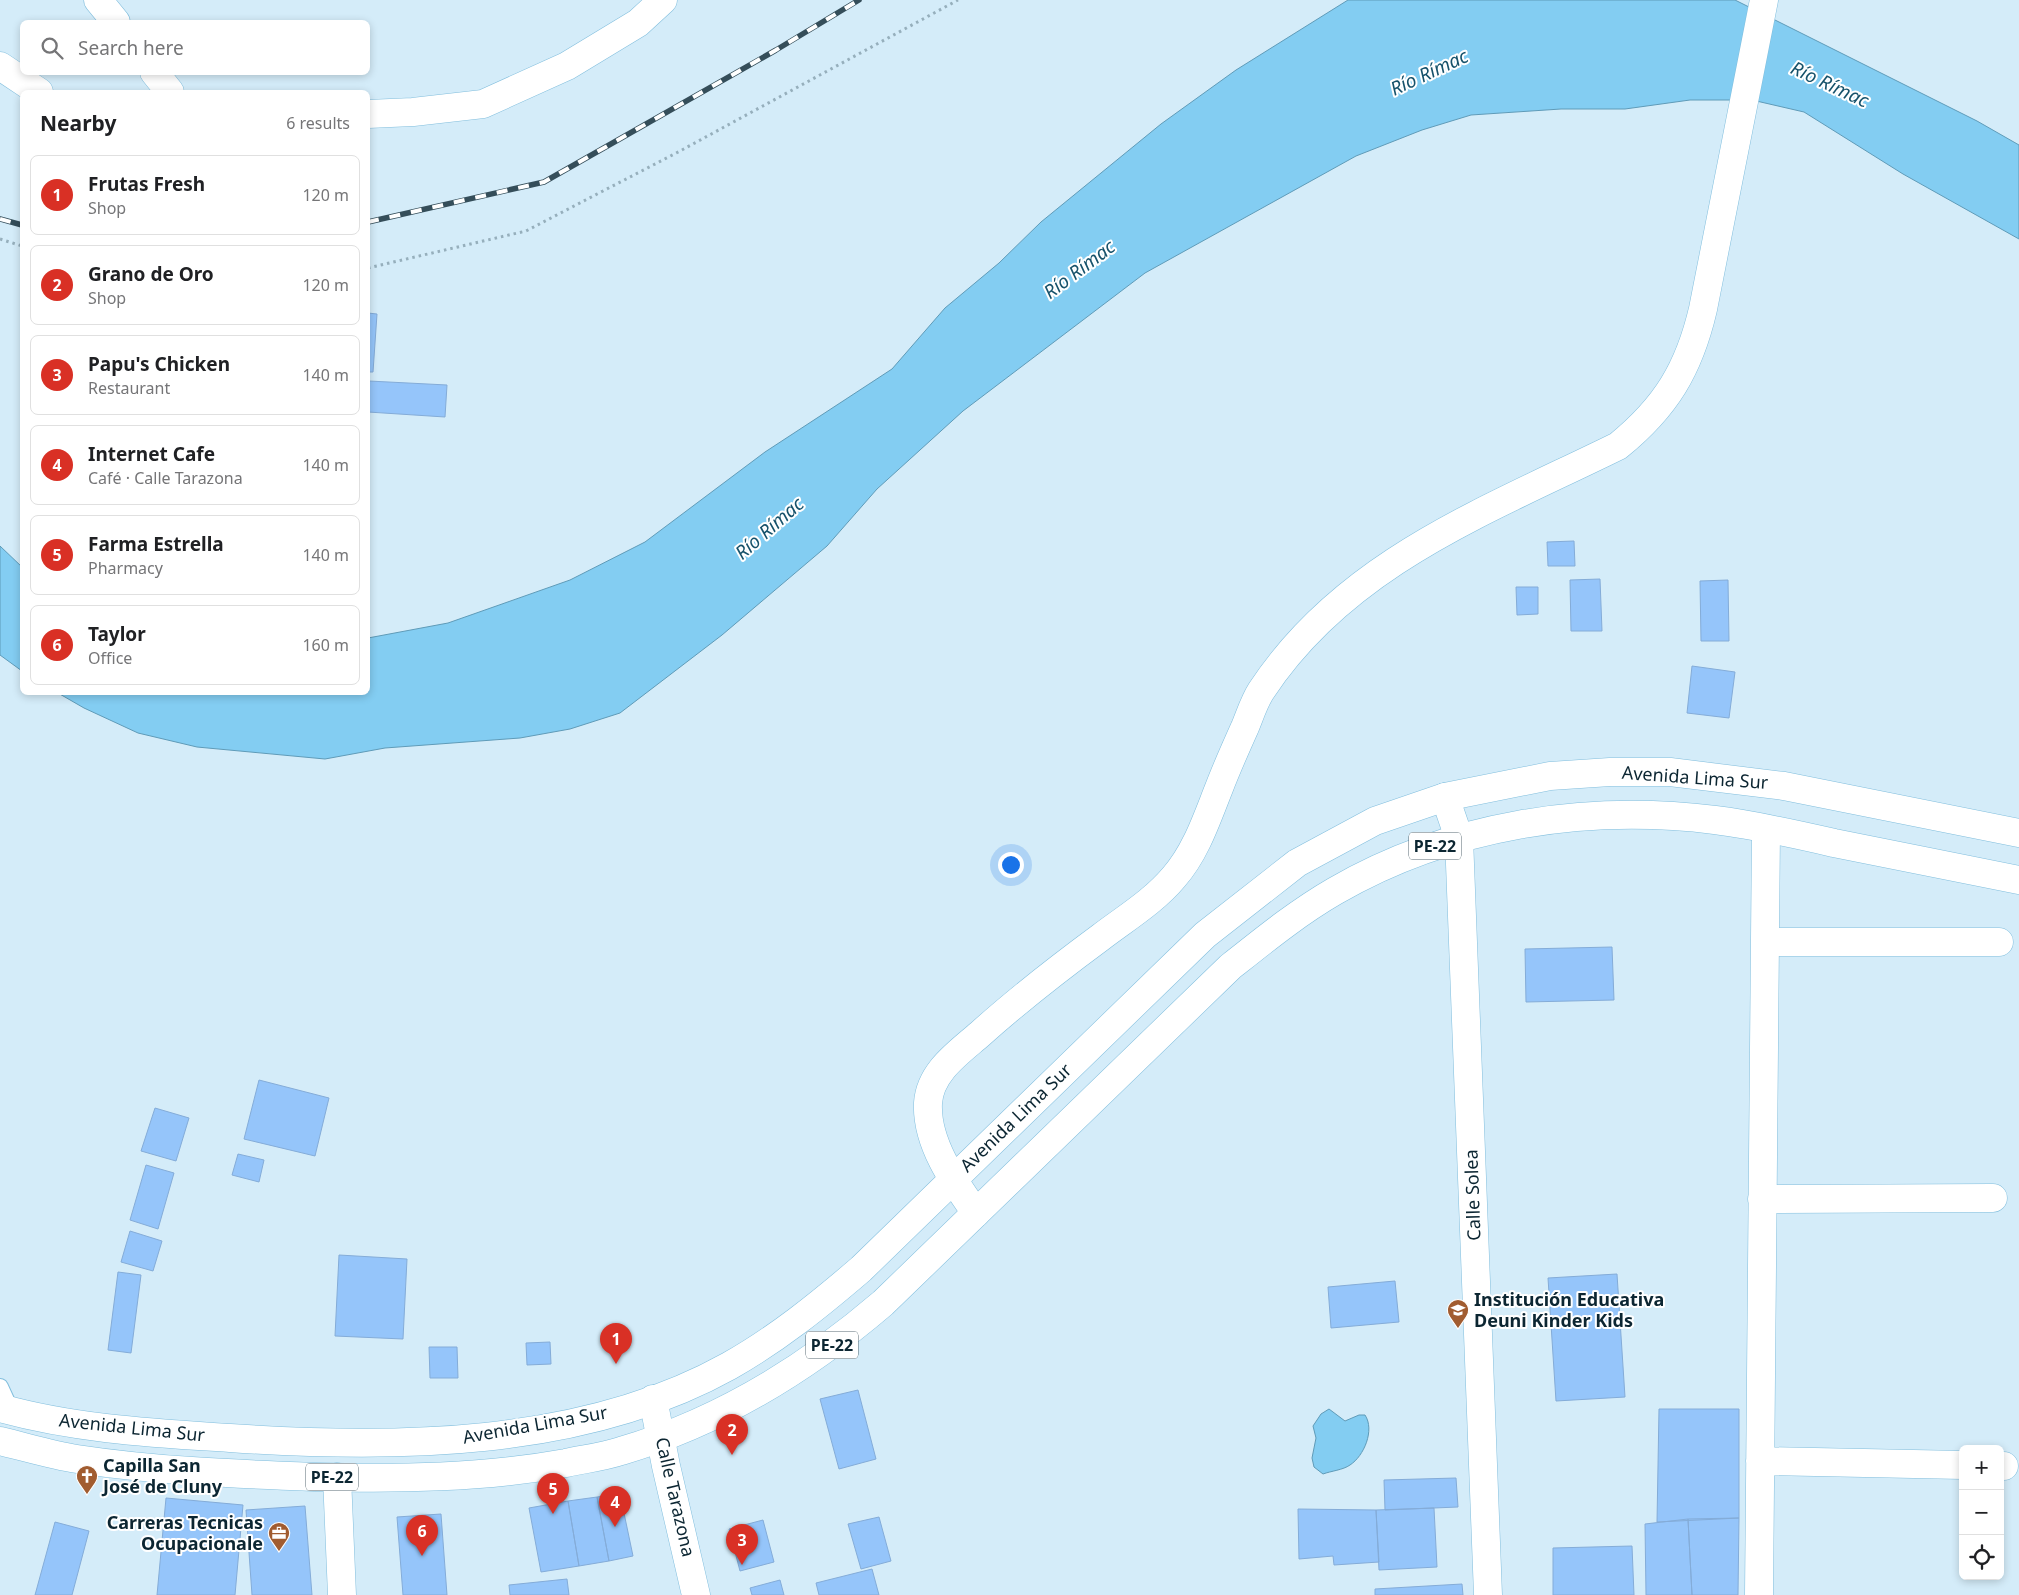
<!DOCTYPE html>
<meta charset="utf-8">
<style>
:root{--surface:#fff;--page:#f2f2f2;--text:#202124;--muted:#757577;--line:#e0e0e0;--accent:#d93025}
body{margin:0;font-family:"Noto Sans",sans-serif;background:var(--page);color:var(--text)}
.controls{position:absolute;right:15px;bottom:15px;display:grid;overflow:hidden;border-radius:8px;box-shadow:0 2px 8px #0003}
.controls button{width:45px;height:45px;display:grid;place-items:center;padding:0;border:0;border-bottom:1px solid var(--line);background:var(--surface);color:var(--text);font:25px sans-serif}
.you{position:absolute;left:1010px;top:864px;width:18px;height:18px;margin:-12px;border:4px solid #fff;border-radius:50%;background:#1a73e8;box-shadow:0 0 0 8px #1a73e833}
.badge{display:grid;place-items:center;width:32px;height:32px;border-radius:50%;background:var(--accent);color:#fff;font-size:16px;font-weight:700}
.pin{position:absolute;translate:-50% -41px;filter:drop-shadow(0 1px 2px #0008)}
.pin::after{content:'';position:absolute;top:26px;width:18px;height:15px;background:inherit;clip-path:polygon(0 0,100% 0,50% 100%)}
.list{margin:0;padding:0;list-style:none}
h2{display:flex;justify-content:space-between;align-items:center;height:65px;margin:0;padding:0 20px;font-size:21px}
h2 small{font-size:16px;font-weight:400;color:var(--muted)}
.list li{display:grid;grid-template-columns:32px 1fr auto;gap:15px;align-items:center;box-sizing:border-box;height:80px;margin:0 10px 10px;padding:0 10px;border:1px solid var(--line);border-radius:8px}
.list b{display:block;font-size:19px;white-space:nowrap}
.list p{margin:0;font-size:16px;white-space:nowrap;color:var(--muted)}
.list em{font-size:16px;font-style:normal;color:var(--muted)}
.icon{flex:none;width:28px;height:28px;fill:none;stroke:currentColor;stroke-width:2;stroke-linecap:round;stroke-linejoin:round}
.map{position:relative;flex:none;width:2019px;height:1595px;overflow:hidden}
.search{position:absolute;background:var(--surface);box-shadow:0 2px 8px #0003;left:20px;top:20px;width:350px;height:55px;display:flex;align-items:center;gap:12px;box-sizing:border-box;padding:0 18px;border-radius:8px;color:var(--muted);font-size:19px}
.panel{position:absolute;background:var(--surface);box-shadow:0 2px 8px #0003;left:20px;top:90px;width:350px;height:605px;border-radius:8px}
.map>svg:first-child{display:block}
.water{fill:#83cdf2;stroke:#5f9bb8}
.building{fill:#95c5fa;stroke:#84acd8}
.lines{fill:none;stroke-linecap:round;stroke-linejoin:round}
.service-casing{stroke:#81bedd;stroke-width:18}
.minor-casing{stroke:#81bedd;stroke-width:29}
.tertiary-casing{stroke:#81bedd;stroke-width:29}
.trunk-casing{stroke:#81bedd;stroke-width:29}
.path{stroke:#96afbc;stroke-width:3;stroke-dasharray:2.5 4;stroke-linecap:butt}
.service{stroke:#fff;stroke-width:16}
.minor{stroke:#fff;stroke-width:28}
.tertiary{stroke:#fff;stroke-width:28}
.trunk{stroke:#fff;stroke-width:28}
.rail-casing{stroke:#354e5a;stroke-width:5.5}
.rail{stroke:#fff;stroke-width:4;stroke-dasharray:11;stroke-linecap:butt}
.labels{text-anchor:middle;stroke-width:4;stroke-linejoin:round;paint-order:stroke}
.shield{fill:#fff;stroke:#556770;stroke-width:1}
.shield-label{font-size:16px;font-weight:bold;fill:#0c2632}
.street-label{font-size:18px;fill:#0c2632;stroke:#fff}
.poi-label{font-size:18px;font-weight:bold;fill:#0c2632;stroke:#fff;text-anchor:start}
.water-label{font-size:19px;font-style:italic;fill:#16526b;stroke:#fff}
</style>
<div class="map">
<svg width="2019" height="1595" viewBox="0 0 2019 1595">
<rect width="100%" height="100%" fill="#d4ecf9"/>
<path class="water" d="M1348 0H1735L1977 121 2019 145V239L1903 174 1804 112 1752 100H1690L1625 109H1561L1471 115 1422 130 1356 156 1145 273 963 411 877 489 827 546 722 635 620 713 570 729 520 738 385 748 325 759 197 747 138 733 84 708 58 693 368 692V638L448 623 502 604 570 580 645 542 765 452 892 369 945 308 999 263 1041 222 1161 124 1236 70Z
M0 546 22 567V671L0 655Z
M1329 1409 1345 1421 1359 1415H1365C1375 1430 1364 1456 1350 1465 1343 1470 1331 1471 1323 1474L1314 1467 1312 1458 1316 1438 1313 1426 1321 1414Z"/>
<path class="building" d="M368 313 377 314 373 372H368Z
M369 381 447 385 445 417 368 412Z
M1574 541 1575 566H1548L1547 542Z
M1600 579 1602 631H1571L1570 580Z
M1728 580 1729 641H1701L1700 581Z
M1516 587H1538V614L1517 615Z
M1692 666 1735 672 1729 718 1687 713Z
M1612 947 1614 1000 1526 1002 1525 949Z
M259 1080 329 1098 315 1156 244 1139Z
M155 1108 189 1118 176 1161 141 1151Z
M238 1154 264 1160 259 1182 232 1175Z
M146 1165 174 1173 158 1229 130 1220Z
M130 1231 162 1241 153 1271 121 1262Z
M339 1255 407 1259 403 1339 335 1336Z
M118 1272 141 1275 131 1353 108 1350Z
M1617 1274 1625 1397 1556 1401 1548 1278Z
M1395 1281 1399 1322 1331 1328 1328 1287Z
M550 1342 551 1364 527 1365 526 1343Z
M429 1347H457L458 1378H430Z
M858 1390 876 1459 839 1469 820 1399Z
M1659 1409H1739V1518L1657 1522Z
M1456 1478 1458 1507 1385 1510 1384 1480Z
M620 1494 633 1556 609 1561 597 1497Z
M597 1497 609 1561 579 1566 568 1501Z
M166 1498 243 1505 235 1595H157Z
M568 1501 579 1566 541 1572 529 1508Z
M305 1506 312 1595H252L246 1510Z
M1434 1508 1437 1567 1379 1570 1376 1510Z
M1298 1509 1376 1510 1379 1562 1334 1565 1333 1556 1299 1559Z
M441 1514 447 1595H403L397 1517Z
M879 1517 891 1561 861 1569 848 1524Z
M1739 1518 1738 1595H1692L1688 1519Z
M1688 1519 1692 1595H1646L1645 1524Z
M763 1520 774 1562 740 1571 729 1529Z
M55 1522 89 1531 72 1595H35Z
M1632 1546 1634 1595H1553V1548Z
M872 1569 879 1595H819L816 1583Z
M567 1579 569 1595H510L509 1585Z
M780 1580 784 1595H752L750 1588Z
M1462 1584 1463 1595H1375V1589Z"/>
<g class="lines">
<g class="service-casing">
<path id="service" d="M0 1387 11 1411"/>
</g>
<g class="minor-casing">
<path id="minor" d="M98 0 116 22
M0 66 39 92
M154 72 170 92
M368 114 413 112 483 104 567 66 638 23 663 0
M1445 797 1459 838 1488 1595
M1765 942H1999
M1762 1199 1993 1198
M653 1399 666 1466 696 1595
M1760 1461 1963 1465
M2000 1466H2004
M337 1477 342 1595
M1759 1595 1766 829"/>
</g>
<g class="tertiary-casing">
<path id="tertiary" d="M976 1213C954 1182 926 1143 928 1103 930 1072 958 1053 980 1034 1019 999 1059 968 1101 937 1126 918 1154 901 1174 877 1196 852 1207 818 1219 788 1227 767 1236 747 1245 727 1250 715 1254 702 1261 691 1345 563 1486 511 1618 446 1666 407 1689 369 1703 309L1764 0"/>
</g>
<g class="trunk-casing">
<path id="trunk" d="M0 1408C75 1429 153 1433 230 1438 393 1449 582 1448 729 1366 777 1339 819 1305 861 1269L1205 935 1297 863 1375 821 1445 797 1550 776 1610 772H1670L1784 786 2019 833
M0 1441C26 1447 51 1455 77 1459 156 1471 236 1474 315 1477 399 1479 483 1478 566 1463 584 1459 603 1457 621 1451 720 1422 806 1369 883 1303L1230 967C1264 940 1297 913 1335 891 1449 825 1585 804 1715 820 1755 825 1795 834 1834 843 1896 855 1957 868 2019 880"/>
</g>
<path class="path" d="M0 239 22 246
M368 268 526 231 680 151 958 0"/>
<use href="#service" class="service"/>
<use href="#minor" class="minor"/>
<use href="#tertiary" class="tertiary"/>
<use href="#trunk" class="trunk"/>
<g class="rail-casing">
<path id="rail" d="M0 219 22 225
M368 222 544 182 776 50 859 0"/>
</g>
<use href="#rail" class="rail"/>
</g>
<defs>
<g id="school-pin" transform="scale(1.125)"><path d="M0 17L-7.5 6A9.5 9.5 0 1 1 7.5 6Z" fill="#a15c30" stroke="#fff"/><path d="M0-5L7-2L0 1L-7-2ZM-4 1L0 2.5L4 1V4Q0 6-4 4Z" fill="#fff"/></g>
<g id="church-pin" transform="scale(1.125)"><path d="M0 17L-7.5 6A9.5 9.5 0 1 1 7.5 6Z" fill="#a15c30" stroke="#fff"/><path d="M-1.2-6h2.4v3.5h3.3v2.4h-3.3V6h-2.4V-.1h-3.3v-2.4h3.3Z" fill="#fff"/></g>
<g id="office-pin" transform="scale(1.125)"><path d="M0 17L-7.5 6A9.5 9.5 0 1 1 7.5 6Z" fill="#a15c30" stroke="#fff"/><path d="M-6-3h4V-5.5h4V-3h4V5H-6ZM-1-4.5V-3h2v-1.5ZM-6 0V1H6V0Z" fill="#fff"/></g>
</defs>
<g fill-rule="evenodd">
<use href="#school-pin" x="1458" y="1310"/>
<use href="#church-pin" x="87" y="1476"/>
<use href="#office-pin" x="279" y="1533"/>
</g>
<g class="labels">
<g class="shield">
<rect x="1409" y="832.5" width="52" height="27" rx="4"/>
<rect x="806" y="1331.5" width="52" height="27" rx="4"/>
<rect x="306" y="1463.5" width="52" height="27" rx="4"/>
</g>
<g class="shield-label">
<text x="1435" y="852">PE-22</text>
<text x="832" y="1351">PE-22</text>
<text x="332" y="1483">PE-22</text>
</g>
<g class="street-label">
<text transform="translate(1695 778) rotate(4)" y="6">Avenida Lima Sur</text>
<text transform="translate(1016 1118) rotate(-44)" y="6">Avenida Lima Sur</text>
<text transform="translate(1473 1195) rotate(-92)" y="6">Calle Solea</text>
<text transform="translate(535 1425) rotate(-10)" y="6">Avenida Lima Sur</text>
<text transform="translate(132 1428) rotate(6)" y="6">Avenida Lima Sur</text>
<text transform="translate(675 1497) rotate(77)" y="6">Calle Tarazona</text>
</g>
<g class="poi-label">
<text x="1474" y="1306">Institución Educativa<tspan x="1474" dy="21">Deuni Kinder Kids</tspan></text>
<text x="103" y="1472">Capilla San<tspan x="103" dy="21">José de Cluny</tspan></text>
<text x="263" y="1529" text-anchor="end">Carreras Tecnicas<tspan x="263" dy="21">Ocupacionale</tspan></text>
</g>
<g class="water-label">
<text transform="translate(1429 72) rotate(-25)" y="7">Río Rímac</text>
<text transform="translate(1830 84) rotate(25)" y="7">Río Rímac</text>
<text transform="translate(1079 269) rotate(-37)" y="7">Río Rímac</text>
<text transform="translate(769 528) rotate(-41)" y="7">Río Rímac</text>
</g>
</g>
</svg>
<div class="controls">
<button>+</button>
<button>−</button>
<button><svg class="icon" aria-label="locate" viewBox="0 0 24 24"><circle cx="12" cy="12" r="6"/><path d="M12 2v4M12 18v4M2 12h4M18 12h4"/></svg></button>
</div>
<div class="you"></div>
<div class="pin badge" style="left:616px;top:1364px">1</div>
<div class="pin badge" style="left:732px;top:1455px">2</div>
<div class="pin badge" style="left:742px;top:1565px">3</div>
<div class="pin badge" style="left:615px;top:1527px">4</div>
<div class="pin badge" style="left:553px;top:1514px">5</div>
<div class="pin badge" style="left:422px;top:1556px">6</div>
<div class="search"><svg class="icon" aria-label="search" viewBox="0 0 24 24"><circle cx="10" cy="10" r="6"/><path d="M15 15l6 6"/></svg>Search here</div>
<section class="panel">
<h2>Nearby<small>6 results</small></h2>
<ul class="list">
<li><span class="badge">1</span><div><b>Frutas Fresh</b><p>Shop</p></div><em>120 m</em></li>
<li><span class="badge">2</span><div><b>Grano de Oro</b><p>Shop</p></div><em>120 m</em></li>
<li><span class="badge">3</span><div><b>Papu's Chicken</b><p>Restaurant</p></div><em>140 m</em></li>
<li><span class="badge">4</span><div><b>Internet Cafe</b><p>Café · Calle Tarazona</p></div><em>140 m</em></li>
<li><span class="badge">5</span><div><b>Farma Estrella</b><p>Pharmacy</p></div><em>140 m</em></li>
<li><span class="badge">6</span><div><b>Taylor</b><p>Office</p></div><em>160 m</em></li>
</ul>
</section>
</div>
